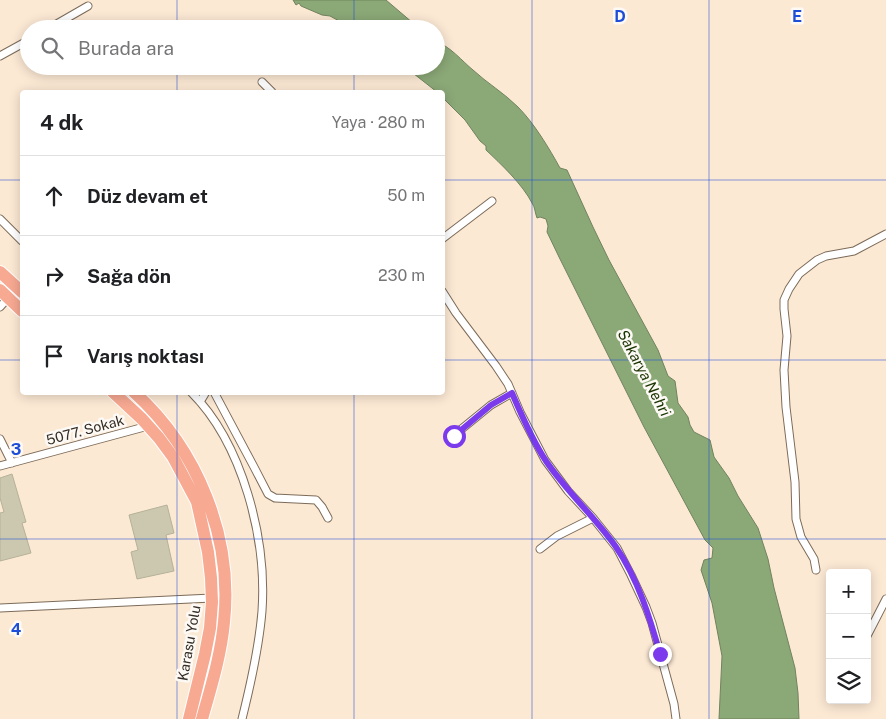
<!DOCTYPE html>
<html lang="tr">
<meta charset="utf-8">
<style>
:root{--surface:#fff;--page:#f2f2f2;--text:#202124;--muted:#757577;--line:#e0e0e0}
body{margin:0;font-family:"Public Sans",sans-serif;background:var(--page);color:var(--text)}
.controls{position:absolute;right:15px;bottom:15px;display:grid;overflow:hidden;border-radius:5px;box-shadow:0 2px 12px #0003}
.controls button{width:45px;height:45px;display:grid;place-items:center;padding:0;border:0;border-bottom:1px solid var(--line);background:var(--surface);color:var(--text);font:25px sans-serif}
.stop{position:absolute;width:15px;height:15px;margin:-11px;border:4px solid #7c3aed;border-radius:50%;background:#fff}
.stop.end{background:#7c3aed;border-color:#fff;box-shadow:0 1px 5px #0008}
.list{margin:0;padding:0;list-style:none}
h2{display:flex;justify-content:space-between;align-items:center;height:65px;margin:0;padding:0 20px;font-size:21px}
h2 small{font-size:16px;font-weight:400;color:var(--muted)}
.list li{display:grid;grid-template-columns:32px 1fr auto;gap:15px;align-items:center;box-sizing:border-box;height:80px;padding:0 20px;border-top:1px solid var(--line)}
.list b{display:block;font-size:19px;white-space:nowrap}
.list em{font-size:16px;font-style:normal;color:var(--muted)}
.icon{flex:none;width:28px;height:28px;fill:none;stroke:currentColor;stroke-width:2;stroke-linecap:round;stroke-linejoin:round}
.map{position:relative;flex:none;width:886px;height:719px;overflow:hidden}
.search{position:absolute;background:var(--surface);box-shadow:0 2px 12px #0003;left:20px;top:20px;width:425px;height:55px;display:flex;align-items:center;gap:12px;box-sizing:border-box;padding:0 18px;border-radius:28px;color:var(--muted);font-size:19px}
.panel{position:absolute;background:var(--surface);box-shadow:0 2px 12px #0003;left:20px;top:90px;width:425px;height:305px;border-radius:5px}
.map>svg:first-child{display:block}
.water{fill:#8ba877;stroke:#71835e}
.building{fill:#ccc8af;stroke:#b5b299}
.lines{fill:none;stroke-linecap:round;stroke-linejoin:round}
.street-casing{stroke:#7c6b59;stroke-width:9}
.highway-casing{stroke:#fff;stroke-width:14}
.street{stroke:#fff;stroke-width:7}
.highway{stroke:#f7a992;stroke-width:12}
.route{stroke:#7c3aed;stroke-width:6}
.grid{fill:none;stroke:#1d4ed8;stroke-width:1;stroke-opacity:0.55}
.labels{text-anchor:middle;stroke-width:5;stroke-linejoin:round;paint-order:stroke}
.street-label{font-size:14px;fill:#342d25;stroke:#fdf9f5}
.water-label{font-size:15px;font-style:italic;fill:#193400;stroke:#fdf9f5}
.grid-label{font-size:16px;text-anchor:middle;font-weight:bold;fill:#1d4ed8;stroke:#fdf9f5;stroke-width:5;stroke-linejoin:round;paint-order:stroke}
</style>
<div class="map">
<svg width="886" height="719" viewBox="0 0 886 719">
<rect width="100%" height="100%" fill="#fce9d4"/>
<path class="water" d="M293 0H386L420 29H354L330 16 322 15 301 6 299 3 296 5Z
M436 42C449 45 463 62 473 70 487 83 504 93 518 107 534 123 549 148 560 168L567 170 593 227 609 260 658 350 668 376 675 381 678 403 688 417 690 425 694 432 710 440 714 457 729 478 738 496 758 528 768 559 774 588 795 668 798 693 799 719H719L722 656 712 603 701 570 704 560 712 558 713 548 705 540 644 427 559 257 547 232 548 226 546 219 540 217 537 218C535 213 535 207 532 203 523 185 501 164 486 150V146L480 141 465 120 443 98 442 92H437L404 66H436Z"/>
<path class="building" d="M12 474 26 522 22 523 31 553 0 561V513L4 512 0 498V478Z
M167 505 174 533 166 535 174 571 137 579 131 552 138 550 129 515Z"/>
<g class="lines">
<g class="street-casing">
<path id="street" d="M48 29 88 6
M0 56 29 40
M262 82 272 92
M0 219 22 241
M442 239 492 201
M442 291 456 313 496 366 508 384 520 412 545 460 568 491 593 518 617 548 631 575 646 607 652 623 674 704 676 719
M0 307 8 298
M191 392C243 444 267 539 262 611 259 648 251 683 242 719
M214 392 254 467 268 494 275 498 316 500 322 507 328 518
M200 402 206 392
M453 436 491 405 512 393
M0 439 12 463
M0 466 148 426
M540 549 557 536 593 518
M816 570 814 559 801 537 796 519 795 482 786 407 784 370 787 336 784 309V300L789 289 799 274 817 260 826 256 854 251 886 234
M0 608 212 598
M867 636 886 599"/>
</g>
<g class="highway-casing">
<path id="highway" d="M0 272 22 292
M0 290 22 311
M113 392 142 419 159 438 173 457 197 502 208 552 211 578 212 602 210 628 205 654 189 719
M134 392C198 450 233 537 224 622 221 655 211 687 202 719"/>
</g>
<use href="#street" class="street"/>
<use href="#highway" class="highway"/>
</g>
<g class="lines">
<path class="route" d="M454 436 491 405 512 393C522 416 532 440 546 461 567 492 595 517 616 547 638 579 650 618 660 654"/>
</g>
<path class="grid" d="M177 0V29M354 0V29M532 0V719M709 0V719M177 66V92M354 66V92M0 180H22M442 180H886M0 360H22M442 360H886M177 392V719M354 392V719M0 539H886"/>
<g class="labels">
<g class="street-label">
<text transform="translate(85 430) rotate(-15)" y="5">5077. Sokak</text>
<text transform="translate(189 643) rotate(-80)" y="5">Karasu Yolu</text>
</g>
<g class="water-label">
<text transform="translate(644 373) rotate(62)" y="5">Sakarya Nehri</text>
</g>
</g>
<g class="grid-label">
<text x="620" y="22">D</text>
<text x="797" y="22">E</text>
<text x="16" y="455">3</text>
<text x="16" y="635">4</text>
</g>
</svg>
<div class="controls">
<button>+</button>
<button>−</button>
<button><svg class="icon" aria-label="layers" viewBox="0 0 24 24"><path d="M12 4l9 5-9 5-9-5zM3 14l9 5 9-5"/></svg></button>
</div>
<div class="stop" style="left:454px;top:436px"></div>
<div class="stop end" style="left:660px;top:654px"></div>
<div class="search"><svg class="icon" aria-label="search" viewBox="0 0 24 24"><circle cx="10" cy="10" r="6"/><path d="M15 15l6 6"/></svg>Burada ara</div>
<section class="panel">
<h2>4 dk<small>Yaya · 280 m</small></h2>
<ul class="list">
<li><svg class="icon" aria-label="ahead" viewBox="0 0 24 24"><path d="M12 20V5M6 11l6-6 6 6"/></svg><div><b>Düz devam et</b></div><em>50 m</em></li>
<li><svg class="icon" aria-label="right" viewBox="0 0 24 24"><path d="M7 20v-9h11M14 6l5 5-5 5"/></svg><div><b>Sağa dön</b></div><em>230 m</em></li>
<li><svg class="icon" aria-label="arrive" viewBox="0 0 24 24"><path d="M6 21V4h12l-3 4 3 4H6"/></svg><div><b>Varış noktası</b></div></li>
</ul>
</section>
</div>
